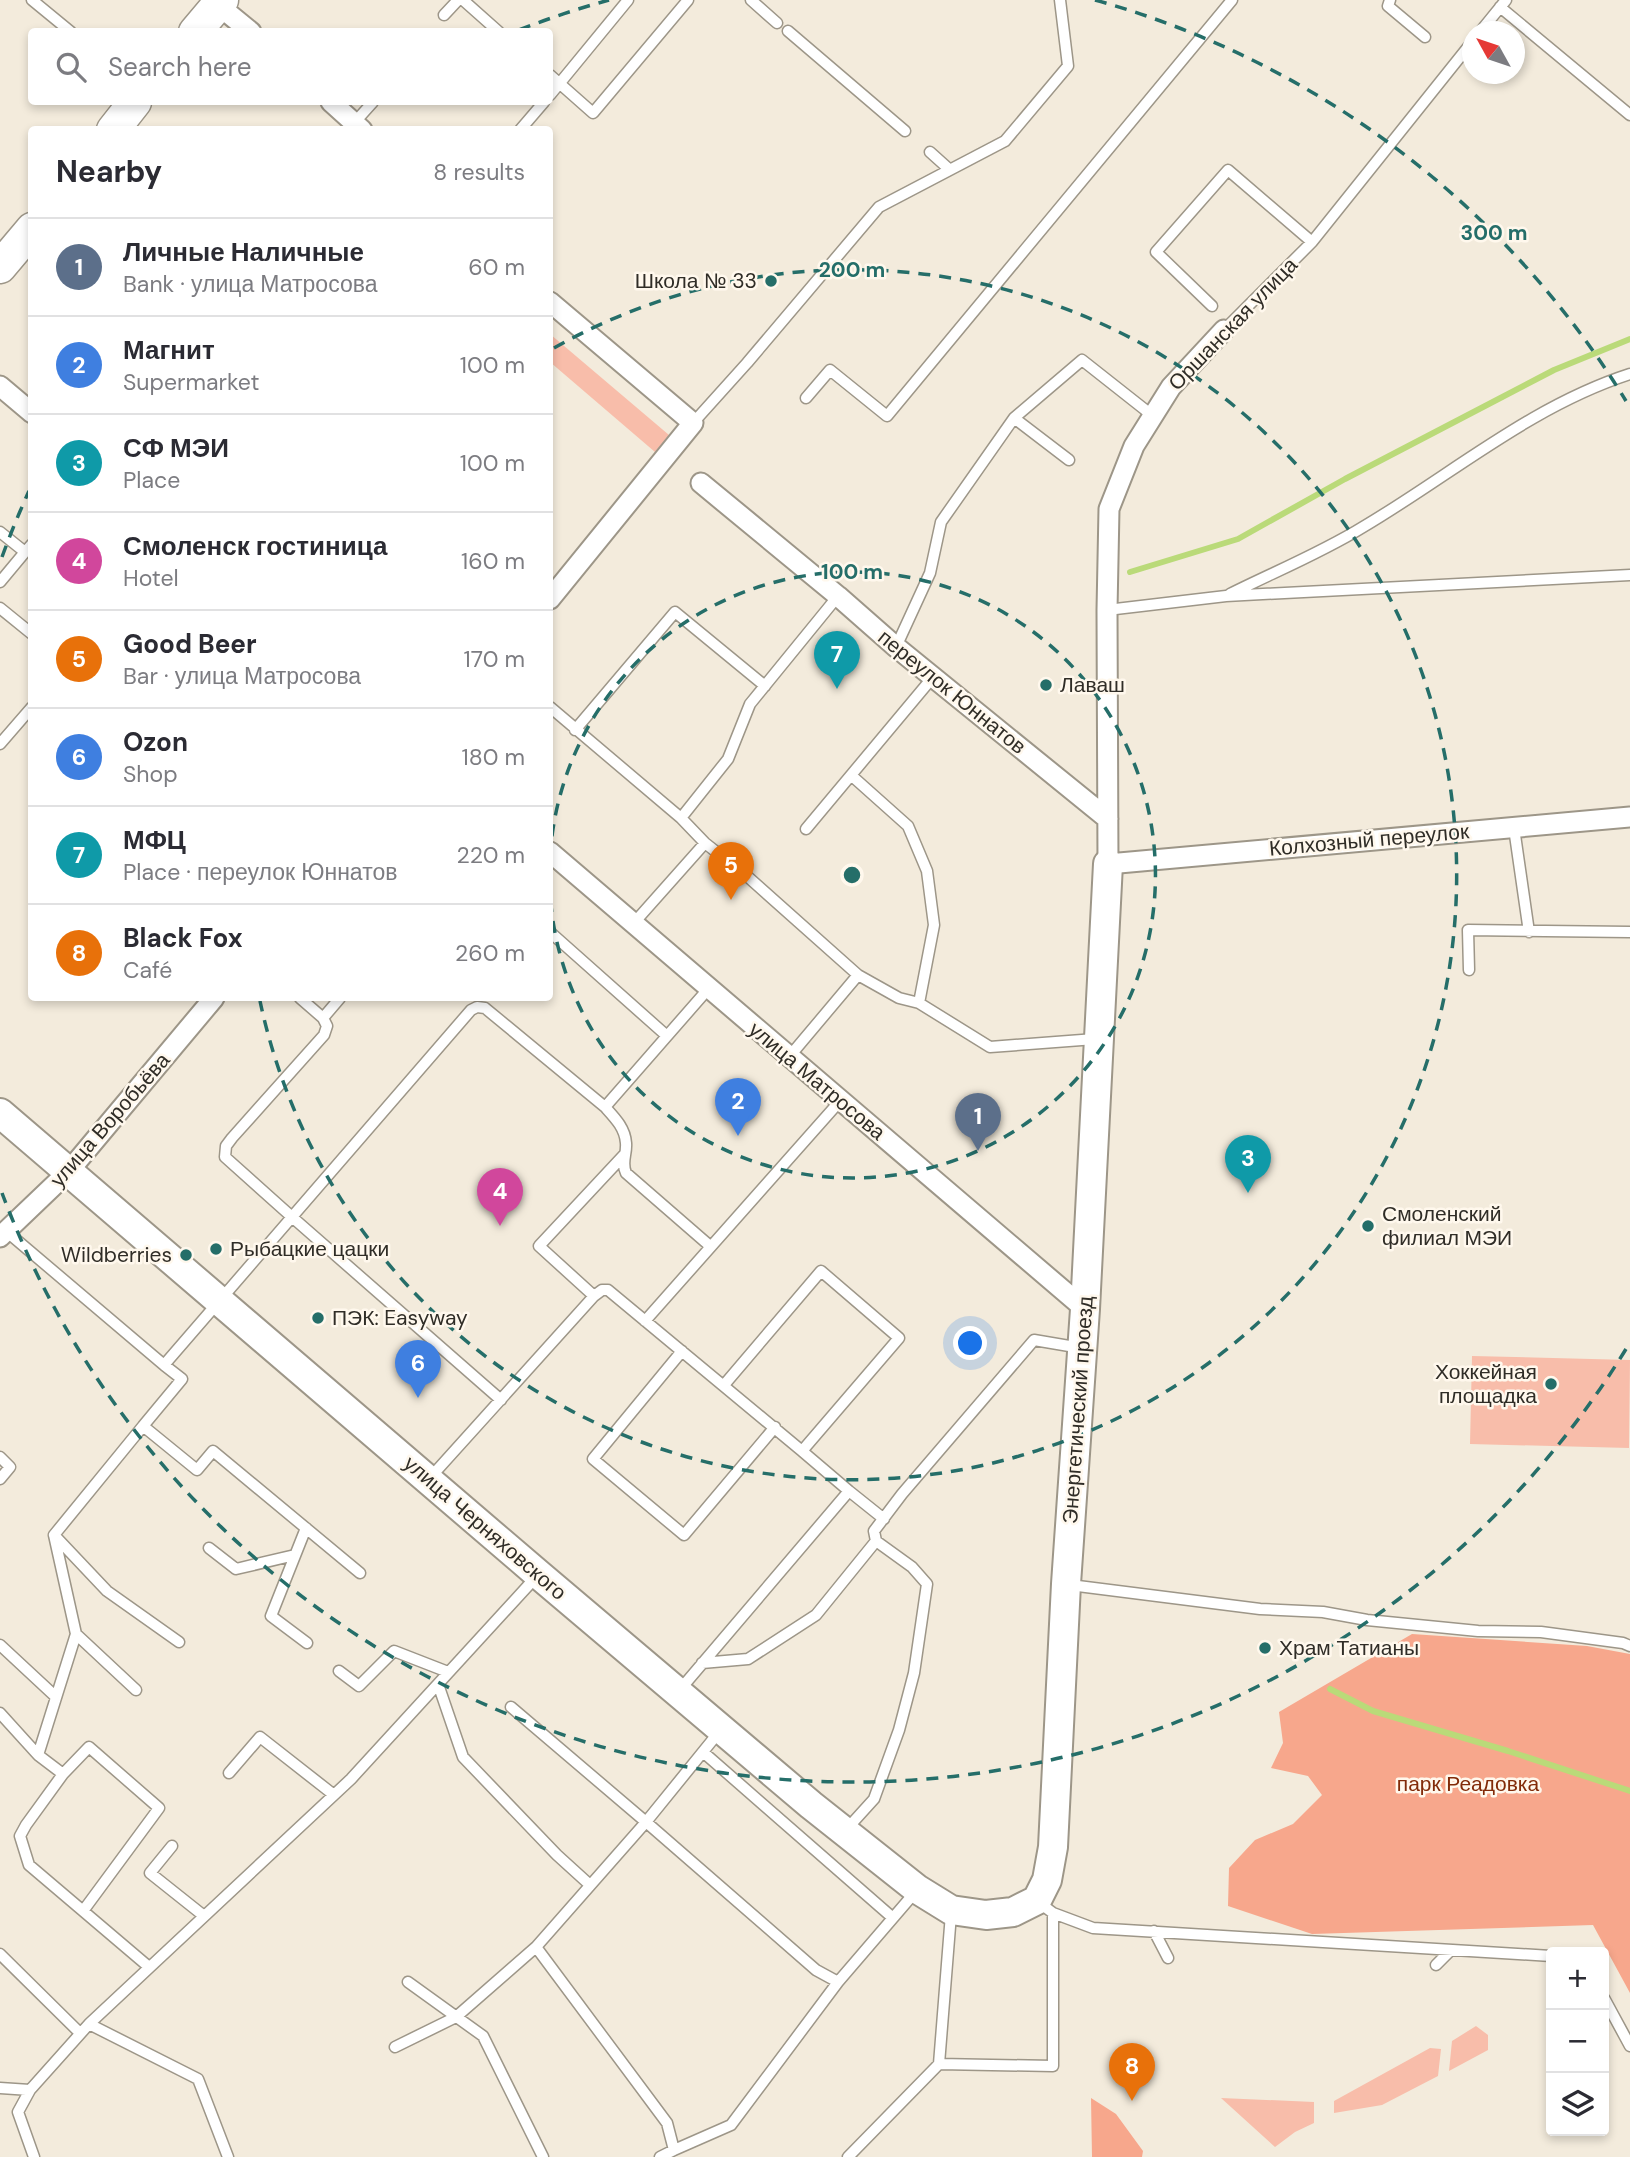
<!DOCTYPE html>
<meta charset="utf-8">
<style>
:root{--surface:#fff;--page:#f7f7f7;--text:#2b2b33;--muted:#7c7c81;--line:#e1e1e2;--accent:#0f766e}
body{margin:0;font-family:"DM Sans",sans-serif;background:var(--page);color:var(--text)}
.controls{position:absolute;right:21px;bottom:21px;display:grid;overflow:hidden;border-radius:7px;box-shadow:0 4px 10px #0003}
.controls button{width:63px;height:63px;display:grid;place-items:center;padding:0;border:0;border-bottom:2px solid var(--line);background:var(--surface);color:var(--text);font:35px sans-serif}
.compass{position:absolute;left:1462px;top:21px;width:63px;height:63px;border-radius:50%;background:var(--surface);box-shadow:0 4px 10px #0003;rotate:310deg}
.you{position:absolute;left:971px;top:1344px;width:24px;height:24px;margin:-18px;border:5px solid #fff;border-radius:50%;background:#1a73e8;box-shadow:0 0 0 10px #1a73e833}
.badge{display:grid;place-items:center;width:46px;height:46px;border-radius:50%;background:var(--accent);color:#fff;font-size:23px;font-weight:700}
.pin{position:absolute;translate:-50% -58px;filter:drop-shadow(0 2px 4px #0008)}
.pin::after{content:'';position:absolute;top:37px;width:24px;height:21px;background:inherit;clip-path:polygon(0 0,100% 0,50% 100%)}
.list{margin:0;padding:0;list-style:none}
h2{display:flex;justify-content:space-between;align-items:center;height:91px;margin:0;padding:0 28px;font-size:30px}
h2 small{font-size:23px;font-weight:400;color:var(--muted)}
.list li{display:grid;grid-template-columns:46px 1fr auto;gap:21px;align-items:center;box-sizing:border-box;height:98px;padding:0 28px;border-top:2px solid var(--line)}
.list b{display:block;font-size:26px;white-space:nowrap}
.list p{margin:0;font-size:23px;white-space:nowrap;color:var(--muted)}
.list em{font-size:23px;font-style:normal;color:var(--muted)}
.icon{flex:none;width:38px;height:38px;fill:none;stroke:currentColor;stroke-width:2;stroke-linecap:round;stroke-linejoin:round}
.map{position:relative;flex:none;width:1630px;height:2157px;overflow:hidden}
.search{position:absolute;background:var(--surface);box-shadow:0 4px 10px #0003;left:28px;top:28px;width:525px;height:77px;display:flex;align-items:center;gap:18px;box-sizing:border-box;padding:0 24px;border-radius:7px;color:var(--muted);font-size:26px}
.panel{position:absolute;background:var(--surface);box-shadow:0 4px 10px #0003;left:28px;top:126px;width:525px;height:875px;border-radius:7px}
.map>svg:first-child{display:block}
.green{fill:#f8bdaa}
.forest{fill:#f7a78c}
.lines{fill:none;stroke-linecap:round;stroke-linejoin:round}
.stream{stroke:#bada79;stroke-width:6}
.lane-casing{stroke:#9d9688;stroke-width:13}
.street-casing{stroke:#9d9688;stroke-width:23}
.secondary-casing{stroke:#9d9688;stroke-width:32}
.primary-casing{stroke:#9d9688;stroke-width:35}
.lane{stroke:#fff;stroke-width:10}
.street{stroke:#fff;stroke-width:19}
.secondary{stroke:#fff;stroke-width:28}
.primary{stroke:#fff;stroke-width:32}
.ring{fill:none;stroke:#256e69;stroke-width:3.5;stroke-dasharray:12 9}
.poi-dot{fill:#256e69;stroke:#fff8ed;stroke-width:2.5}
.labels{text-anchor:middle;stroke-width:5;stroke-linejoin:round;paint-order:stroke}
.poi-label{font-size:21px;fill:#302d27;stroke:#fff8ed;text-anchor:start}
.street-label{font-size:21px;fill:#302d27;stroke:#fff8ed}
.park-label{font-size:21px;fill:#822b09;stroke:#fff8ed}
.centre{fill:#256e69;stroke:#fff8ed;stroke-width:3.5}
.ring-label{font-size:21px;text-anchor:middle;font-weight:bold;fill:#256e69;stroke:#fff8ed;stroke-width:5;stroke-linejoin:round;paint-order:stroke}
</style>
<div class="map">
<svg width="1630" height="2157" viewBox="0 0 1630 2157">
<rect width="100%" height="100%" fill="#f3ebdc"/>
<path class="green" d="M550 334 669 435 655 452 550 362Z
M1472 1356 1630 1360 1629 1448 1470 1444Z
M1476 2026 1488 2035V2050L1449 2071 1452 2041Z
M1430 2048 1441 2049 1438 2076 1382 2105 1334 2113V2101Z
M1221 2098 1314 2102V2123L1295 2132 1275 2147Z"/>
<path class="forest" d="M1412 1634 1587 1646 1630 1654V1993L1593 1925 1312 1934 1228 1906 1229 1868 1255 1840 1293 1824 1322 1795 1308 1776 1271 1768 1283 1743 1279 1712Z
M1091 2098 1116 2114 1143 2151 1142 2157H1092Z"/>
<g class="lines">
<path class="stream" d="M1130 572 1238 539 1345 479 1554 370 1630 339
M1330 1689 1373 1711 1508 1751 1630 1791"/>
<g class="lane-casing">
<path id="lane" d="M32 0 71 32
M463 0 499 32
M751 0 777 23
M1390 0 1388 6 1425 37
M1500 7 1630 115
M444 15 458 0
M788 31 905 131
M1480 32 1506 0
M550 75 593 113 688 0
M550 95 628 0
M355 122 373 102
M520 130 544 102
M930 152 950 170
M1212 306 1156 252 1228 170 1312 242
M1224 330 1312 242 1472 42
M806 398 830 370 887 416 1232 0
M1014 418 1069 460
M693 423 747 363 879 207 1005 141 1068 66 1060 0
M0 532 25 552 0 582
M25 552 32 544
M1230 594C1274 572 1321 553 1363 527 1451 475 1531 406 1630 374
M0 608 32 634
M1107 610 1226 596 1630 575
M896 647 930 573 941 522 1014 418 1082 360 1153 416
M550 707 681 818 705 843 748 877 858 975
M575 730 675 612 765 686
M0 744 32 707
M852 776 908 826 927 871 934 925 919 1003 990 1047 1095 1039
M681 818 728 759 750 704 838 596
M1514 828 1529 932
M806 829 933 677
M633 924 705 843
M550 932 667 1036
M1469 970 1468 930 1630 932
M300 998 323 1018 327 1026 324 1035 232 1138 226 1146 225 1157 292 1217 501 1400
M323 1018 340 998
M789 1057 858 975 899 998 919 1003
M605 1107C615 1118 625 1128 626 1143 627 1155 621 1162 626 1173L710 1246
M6 1231 164 1365 471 1010 477 1007 485 1008 605 1107 709 988
M594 1296 539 1246 624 1155
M645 1321 840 1101
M682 1351 593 1459 684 1535 775 1427
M164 1365 182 1379 143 1426 197 1470 213 1451 360 1573
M143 1426 54 1535 107 1591 179 1642
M0 1457 10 1467 0 1479
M429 1479 594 1296 602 1290H608L802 1451
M849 1491 884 1519
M306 1528 271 1616 307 1643
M54 1535 76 1634 136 1690
M209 1548 236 1569 295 1555
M1070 1585 1260 1609 1323 1612 1367 1620 1478 1631 1541 1632 1623 1643 1630 1646
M76 1634 38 1755 63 1774 26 1825 20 1836 29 1865 149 1967
M0 1645 56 1697
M702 1663 748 1659 816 1615 876 1541
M339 1671 359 1686 394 1651 448 1672
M438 1684 463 1757 557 1855 590 1885
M678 1692 849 1491 802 1451 899 1338 821 1271 724 1385
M511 1707 646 1822 719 1732
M0 1713 38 1755
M703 1752 893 1918
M229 1773 260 1737 334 1795
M63 1774 89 1747 159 1808 83 1911
M845 1831 874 1799 899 1730 914 1673 927 1584 912 1567 876 1541 874 1531 902 1494 1034 1340 1081 1348
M172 1846 150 1873 204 1916
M1053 1913 1093 1928 1551 1956
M1154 1931 1168 1958
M0 1954 80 2033
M1436 1965 1451 1950
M408 1982 483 2036 543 2157
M1604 1998 1630 2046
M89 2024 198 2079 228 2157
M395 2047 456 2017 536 1947
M939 2064 1053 2066V1913L1037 1901
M0 2088 30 2090
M674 2150 731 2125 838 1982
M34 2157 18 2112 30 2090 89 2024 351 1779 536 1577
M660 2157 674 2150 667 2123 536 1947 646 1822 816 1970 838 1982 917 1890
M848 2157 939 2064 951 1914"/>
</g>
<g class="street-casing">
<path id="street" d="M218 5 251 32
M331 102 362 130
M550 302 693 423 550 599
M1224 330 1171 387 1134 446 1109 509 1107 610 1108 864 1630 817
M0 386 32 413
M701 483 838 596 896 647 1108 819
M550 852 1085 1309
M0 1237 69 1171 214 998"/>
</g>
<g class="secondary-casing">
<path id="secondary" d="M0 1113 538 1574 811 1805 917 1889 951 1910 986 1915 1013 1912 1037 1900 1047 1880 1053 1847 1066 1584 1085 1309 1108 864"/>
</g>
<g class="primary-casing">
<path id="primary" d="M195 32 222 0
M113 130 135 102
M0 267 32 229"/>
</g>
<use href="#lane" class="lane"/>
<use href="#street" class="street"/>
<use href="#secondary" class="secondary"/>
<use href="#primary" class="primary"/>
</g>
<g class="ring">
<path d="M550 857A303 303 0 1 1 550 893"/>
<path d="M554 348A605 605 0 1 1 260 1001"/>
<path d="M1626 1349A908 908 0 0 1 2 1193M2 557A908 908 0 0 1 29 491M519 30A908 908 0 0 1 609 0M1095 0A908 908 0 0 1 1626 401"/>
</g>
<g class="poi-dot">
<circle cx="771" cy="281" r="7"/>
<circle cx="1046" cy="685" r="7"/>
<circle cx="1368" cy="1226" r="7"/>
<circle cx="216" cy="1249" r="7"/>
<circle cx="186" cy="1255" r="7"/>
<circle cx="318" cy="1318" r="7"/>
<circle cx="1551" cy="1384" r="7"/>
<circle cx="1265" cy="1648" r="7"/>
</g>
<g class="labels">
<g class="poi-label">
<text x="757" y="288" text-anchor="end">Школа № 33</text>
<text x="1060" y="692">Лаваш</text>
<text x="1382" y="1221">Смоленский<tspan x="1382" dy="24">филиал МЭИ</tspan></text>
<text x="230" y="1256">Рыбацкие цацки</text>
<text x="172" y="1262" text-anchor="end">Wildberries</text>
<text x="332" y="1325">ПЭК: Easyway</text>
<text x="1537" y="1379" text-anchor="end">Хоккейная<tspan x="1537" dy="24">площадка</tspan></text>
<text x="1279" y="1655">Храм Татианы</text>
</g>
<g class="street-label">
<text transform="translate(1233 324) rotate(-46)" y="7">Оршанская улица</text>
<text transform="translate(952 692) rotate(39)" y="7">переулок Юннатов</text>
<text transform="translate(1369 840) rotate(-5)" y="7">Колхозный переулок</text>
<text transform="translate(817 1081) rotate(40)" y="7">улица Матросова</text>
<text transform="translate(110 1120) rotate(-49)" y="7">улица Воробьёва</text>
<text transform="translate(1078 1410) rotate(-86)" y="7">Энергетический проезд</text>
<text transform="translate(485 1528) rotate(41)" y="7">улица Черняховского</text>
</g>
<g class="park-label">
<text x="1468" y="1791">парк Реадовка</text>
</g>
</g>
<circle cx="852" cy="875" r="10" class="centre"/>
<g class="ring-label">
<text x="1494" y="240">300 m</text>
<text x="852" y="277">200 m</text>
<text x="852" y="579">100 m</text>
</g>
</svg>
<div class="controls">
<button>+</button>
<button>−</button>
<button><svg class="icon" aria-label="layers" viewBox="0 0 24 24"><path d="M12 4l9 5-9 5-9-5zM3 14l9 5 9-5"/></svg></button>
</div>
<svg class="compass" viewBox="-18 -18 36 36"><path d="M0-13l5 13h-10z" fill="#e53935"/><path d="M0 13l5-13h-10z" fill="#7c7c81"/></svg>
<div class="you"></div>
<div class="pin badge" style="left:978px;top:1151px;background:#5c6f8a">1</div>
<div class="pin badge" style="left:738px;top:1136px;background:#3f7fe0">2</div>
<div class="pin badge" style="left:1248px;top:1193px;background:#0f9aa8">3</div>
<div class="pin badge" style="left:500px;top:1226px;background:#d1479c">4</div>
<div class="pin badge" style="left:731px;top:900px;background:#e8710a">5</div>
<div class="pin badge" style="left:418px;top:1398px;background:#3f7fe0">6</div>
<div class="pin badge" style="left:837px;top:689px;background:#0f9aa8">7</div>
<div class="pin badge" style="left:1132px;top:2101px;background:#e8710a">8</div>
<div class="search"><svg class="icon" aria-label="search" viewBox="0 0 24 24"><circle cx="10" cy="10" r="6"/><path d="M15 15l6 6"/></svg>Search here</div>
<section class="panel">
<h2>Nearby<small>8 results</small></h2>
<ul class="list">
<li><span class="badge" style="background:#5c6f8a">1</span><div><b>Личные Наличные</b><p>Bank · улица Матросова</p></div><em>60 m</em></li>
<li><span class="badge" style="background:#3f7fe0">2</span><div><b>Магнит</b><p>Supermarket</p></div><em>100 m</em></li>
<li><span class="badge" style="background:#0f9aa8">3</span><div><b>СФ МЭИ</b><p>Place</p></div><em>100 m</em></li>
<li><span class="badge" style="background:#d1479c">4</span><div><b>Смоленск гостиница</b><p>Hotel</p></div><em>160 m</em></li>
<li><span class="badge" style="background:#e8710a">5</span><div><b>Good Beer</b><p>Bar · улица Матросова</p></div><em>170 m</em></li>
<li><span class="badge" style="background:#3f7fe0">6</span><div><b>Ozon</b><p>Shop</p></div><em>180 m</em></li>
<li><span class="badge" style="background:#0f9aa8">7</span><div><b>МФЦ</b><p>Place · переулок Юннатов</p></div><em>220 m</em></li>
<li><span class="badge" style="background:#e8710a">8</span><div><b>Black Fox</b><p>Café</p></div><em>260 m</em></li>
</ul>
</section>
</div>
